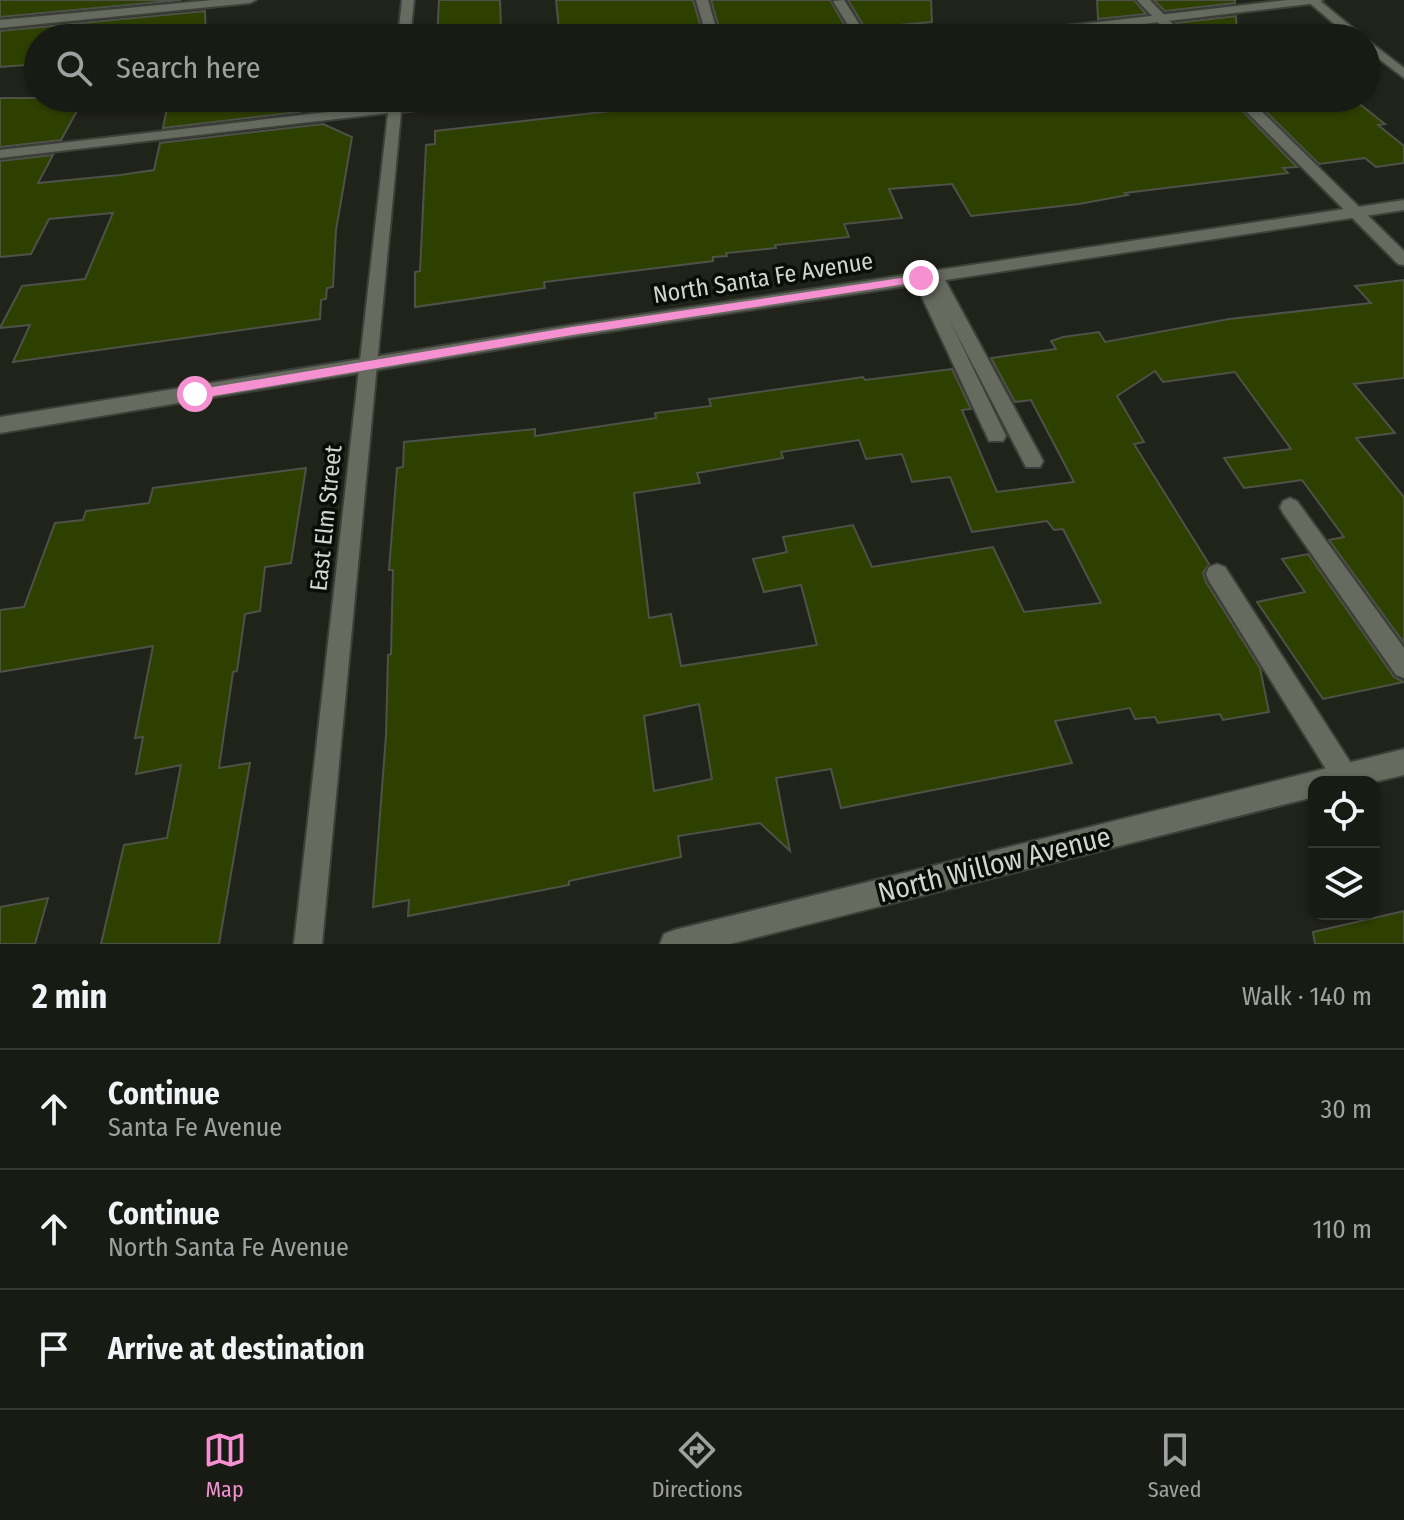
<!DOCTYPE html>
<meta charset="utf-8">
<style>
:root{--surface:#181a14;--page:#252722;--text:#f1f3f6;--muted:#9fa1a0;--line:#363834;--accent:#f590d1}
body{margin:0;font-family:"Fira Sans Condensed",sans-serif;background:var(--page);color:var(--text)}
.controls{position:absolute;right:24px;bottom:24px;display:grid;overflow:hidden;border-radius:16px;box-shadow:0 2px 6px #0004}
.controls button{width:72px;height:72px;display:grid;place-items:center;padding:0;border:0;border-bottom:2px solid var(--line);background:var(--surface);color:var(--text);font:40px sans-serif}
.stop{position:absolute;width:24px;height:24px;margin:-18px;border:6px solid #f590d1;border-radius:50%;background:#fff}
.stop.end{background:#f590d1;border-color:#fff;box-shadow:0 2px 8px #0008}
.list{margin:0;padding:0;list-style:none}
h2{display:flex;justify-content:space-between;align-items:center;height:104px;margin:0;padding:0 32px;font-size:34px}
h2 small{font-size:26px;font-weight:400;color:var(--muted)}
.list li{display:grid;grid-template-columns:52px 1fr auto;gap:24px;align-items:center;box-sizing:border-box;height:120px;padding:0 32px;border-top:2px solid var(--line)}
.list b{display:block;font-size:30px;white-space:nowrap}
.list p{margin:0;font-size:26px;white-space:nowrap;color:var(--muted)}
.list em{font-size:26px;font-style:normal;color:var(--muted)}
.icon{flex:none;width:44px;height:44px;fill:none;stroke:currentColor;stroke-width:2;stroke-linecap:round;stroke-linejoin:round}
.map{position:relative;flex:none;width:1404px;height:944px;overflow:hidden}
.search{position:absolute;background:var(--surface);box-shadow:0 2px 6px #0004;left:24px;right:24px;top:24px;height:88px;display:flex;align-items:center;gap:20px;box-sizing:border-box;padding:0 28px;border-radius:44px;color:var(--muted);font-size:30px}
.sheet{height:464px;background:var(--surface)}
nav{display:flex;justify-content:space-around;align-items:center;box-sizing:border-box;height:112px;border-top:2px solid var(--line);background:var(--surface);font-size:22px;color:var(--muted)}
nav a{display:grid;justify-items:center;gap:4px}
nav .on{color:var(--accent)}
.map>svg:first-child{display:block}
.building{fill:#2e4000;stroke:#4d5147;stroke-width:2;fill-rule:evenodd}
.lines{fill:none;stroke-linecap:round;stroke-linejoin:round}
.service-casing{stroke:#3d403a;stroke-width:4}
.minor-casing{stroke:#3d403a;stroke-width:4}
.secondary-casing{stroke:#3d403a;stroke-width:4}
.service{fill:#666a5f;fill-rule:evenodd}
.minor{fill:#666a5f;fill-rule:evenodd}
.secondary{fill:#666a5f;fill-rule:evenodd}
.route{fill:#f590d1}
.labels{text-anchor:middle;stroke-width:7;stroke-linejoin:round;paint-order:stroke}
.street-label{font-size:24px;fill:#d2d5cf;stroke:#0a0c08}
.near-street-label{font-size:28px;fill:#d2d5cf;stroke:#0a0c08}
</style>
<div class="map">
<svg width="1404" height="944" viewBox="0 0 1404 944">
<rect width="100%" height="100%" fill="#20231a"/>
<path class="building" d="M0 0H181L0 17Z
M439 0H500L501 27 496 28V38H437Z
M556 0H693L704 38H560Z
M711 0H830L849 33 791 38H722Z
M848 0H931L932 22 865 28Z
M1097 0H1134L1146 14 1098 19Z
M1154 0H1235V3L1165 11Z
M205 11 206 38H38V64L0 67V31Z
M1236 16 1237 38H1189L1176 23Z
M1157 25 1169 38H1099V32Z
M0 98H84L61 140 0 147Z
M169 98H268L299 112 163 128Z
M726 98H1085L1088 102 1138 98H1230L1297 167 1283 168 1288 173 1125 193 1128 195 1079 204 971 216 952 184 889 189 902 218 844 224 849 237 775 245 776 248 726 253 727 256 713 257V261L544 282 545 288 415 307V272L420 271 426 145 435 144V131Z
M1252 98H1352L1385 124 1378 125 1404 146V163L1376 167 1365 158 1319 164Z
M323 124 352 137 336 230 333 287 327 288 326 299 321 300 320 319 13 362 30 325 0 328 22 286 85 279 113 213 49 219 31 254 0 257V161L53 155 38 183 120 175 154 170 160 143Z
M1404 280V378L1354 384 1395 433 1356 438 1404 497V643L1329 540 1344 537 1302 480 1244 488 1224 458 1291 449 1235 372 1163 382 1155 371 1117 396 1144 442 1134 444 1209 564 1203 573 1206 582 1260 668 1269 712 1223 720 1220 714 1158 723 1155 717 1135 719 1130 708 1055 721 1072 763 841 808 831 769 776 778 790 851 760 823 678 836 681 857 569 881V885L408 916 409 900 373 907 386 735 388 655 391 654 393 570H389L390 557 397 468 403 467 404 442 535 429V436L656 418 655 413 711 406 709 399 863 377 865 380 952 369 971 409 962 410 997 492 1074 482 1031 400 1015 402 991 358 1056 349 1051 341 1063 337 1099 332 1105 342 1229 319 1371 303 1355 286ZM859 440 866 459 902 454 912 482 950 477 972 532 1047 521 1054 530 1063 529 1101 603 1024 612 993 547 872 567 853 525 783 537 787 552 753 559 764 592 801 585 817 645 681 666 671 614 649 618 634 493 700 483 697 473 783 458 781 452ZM699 704 712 779 654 791 644 716Z
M306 468 291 563 265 567 260 611 245 614 237 671 233 672 219 768 250 763 219 944H101L124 845 167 838 181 765 136 774 143 737 135 738 153 646 0 672V610L24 607 55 523 83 520 86 511 149 503 153 488Z
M1308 554 1394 677 1404 682 1323 699 1257 602 1305 592 1282 559Z
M48 898 35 944H0V907Z
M1404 911V944H1315L1313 932Z"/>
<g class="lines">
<g class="service-casing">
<path id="service" d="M1137 0H1150L1186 38H1173Z
M833 1 844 0 868 38H856Z
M1233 98H1248L1404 251V265L1398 264Z
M935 270 943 276 1040 455 1043 461 1040 467H1026L949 319 1006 436 1003 441H989L913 278 915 274 927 275Z
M1290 498 1297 501 1404 648V678L1396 675 1283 513 1280 507 1283 501Z
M1217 564 1225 567 1354 768 1358 777 1356 782H1334L1209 581 1206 574 1209 567Z"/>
</g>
<g class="minor-casing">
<path id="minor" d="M213 0H256L250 3 0 28V20Z
M402 0H414L410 38H398Z
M696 0H708L719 38H707Z
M1287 0H1323L1317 3 1027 38H990L996 34Z
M389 98H403L402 103 448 98H490L483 102 401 112 322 944H294L388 113 0 158V150L389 105Z
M1404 749V775L1374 782H1314V797L730 944H660L664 934 674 930Z"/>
</g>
<g class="secondary-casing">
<path id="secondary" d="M1306 0H1319L1365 38H1351Z
M1366 39 1404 68V78L1366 49Z
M1404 200V210L572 337 0 433V417L572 325Z"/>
</g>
<use href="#service" class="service"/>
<use href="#minor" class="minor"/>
<use href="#secondary" class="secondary"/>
</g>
<path class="route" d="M921 275 927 278 925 281 572 335 195 399 189 394 195 390 572 327Z"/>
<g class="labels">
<g class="street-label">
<text transform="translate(763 278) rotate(-9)" y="8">North Santa Fe Avenue</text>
<text transform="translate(326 518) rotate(-84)" y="8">East Elm Street</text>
</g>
<g class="near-street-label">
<text transform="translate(994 864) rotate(-14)" y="10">North Willow Avenue</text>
</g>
</g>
</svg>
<div class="controls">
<button><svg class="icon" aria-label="locate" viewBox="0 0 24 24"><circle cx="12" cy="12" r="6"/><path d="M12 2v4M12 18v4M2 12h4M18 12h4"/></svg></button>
<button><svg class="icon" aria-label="layers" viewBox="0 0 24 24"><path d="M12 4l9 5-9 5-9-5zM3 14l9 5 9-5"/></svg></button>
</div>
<div class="stop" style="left:195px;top:394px"></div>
<div class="stop end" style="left:921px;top:278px"></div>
<div class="search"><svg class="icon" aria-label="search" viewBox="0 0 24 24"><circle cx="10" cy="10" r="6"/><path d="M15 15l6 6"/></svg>Search here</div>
</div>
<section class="sheet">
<h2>2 min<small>Walk · 140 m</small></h2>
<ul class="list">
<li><svg class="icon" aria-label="ahead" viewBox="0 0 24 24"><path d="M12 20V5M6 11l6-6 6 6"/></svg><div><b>Continue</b><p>Santa Fe Avenue</p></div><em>30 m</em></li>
<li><svg class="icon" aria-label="ahead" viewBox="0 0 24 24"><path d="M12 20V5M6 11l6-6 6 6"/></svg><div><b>Continue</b><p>North Santa Fe Avenue</p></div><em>110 m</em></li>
<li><svg class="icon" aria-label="arrive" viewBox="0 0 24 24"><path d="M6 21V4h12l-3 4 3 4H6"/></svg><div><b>Arrive at destination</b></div></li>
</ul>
</section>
<nav>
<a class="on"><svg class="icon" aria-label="map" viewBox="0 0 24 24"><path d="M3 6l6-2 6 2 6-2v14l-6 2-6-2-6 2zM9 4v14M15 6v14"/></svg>Map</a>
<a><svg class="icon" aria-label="directions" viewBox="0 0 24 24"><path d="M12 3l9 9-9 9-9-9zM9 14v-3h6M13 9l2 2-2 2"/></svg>Directions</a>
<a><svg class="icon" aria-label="saved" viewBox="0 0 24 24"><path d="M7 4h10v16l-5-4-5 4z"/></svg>Saved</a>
</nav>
